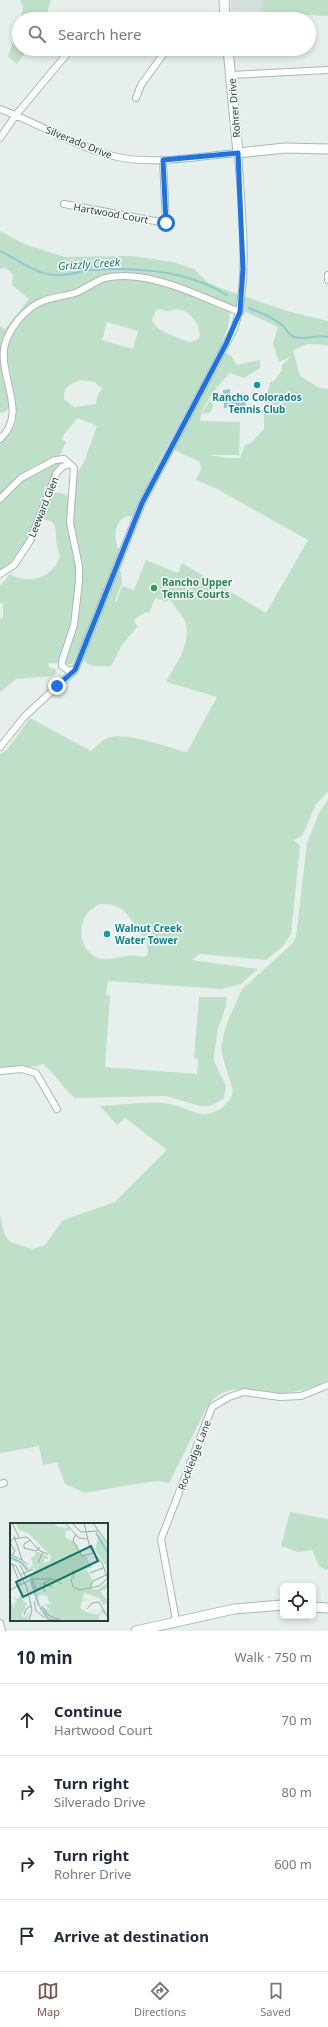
<!DOCTYPE html>
<meta charset="utf-8">
<style>
:root{--surface:#fff;--page:#f2f2f3;--text:#1f2937;--muted:#747a83;--line:#e0e1e3;--accent:#7f5249}
body{margin:0;font-family:"Noto Sans",sans-serif;background:var(--page);color:var(--text)}
.controls{position:absolute;right:12px;bottom:12px;display:grid;overflow:hidden;border-radius:6px;box-shadow:0 2px 6px #0003}
.controls button{width:36px;height:36px;display:grid;place-items:center;padding:0;border:0;border-bottom:1px solid var(--line);background:var(--surface);color:var(--text);font:20px sans-serif}
.stop{position:absolute;width:12px;height:12px;margin:-9px;border:3px solid #1a73e8;border-radius:50%;background:#fff}
.stop.end{background:#1a73e8;border-color:#fff;box-shadow:0 1px 4px #0008}
.list{margin:0;padding:0;list-style:none}
h2{display:flex;justify-content:space-between;align-items:center;height:52px;margin:0;padding:0 16px;font-size:17px}
h2 small{font-size:13px;font-weight:400;color:var(--muted)}
.list li{display:grid;grid-template-columns:26px 1fr auto;gap:12px;align-items:center;box-sizing:border-box;height:72px;padding:0 16px;border-top:1px solid var(--line)}
.list b{display:block;font-size:15px;white-space:nowrap}
.list p{margin:0;font-size:13px;white-space:nowrap;color:var(--muted)}
.list em{font-size:13px;font-style:normal;color:var(--muted)}
.icon{flex:none;width:22px;height:22px;fill:none;stroke:currentColor;stroke-width:2;stroke-linecap:round;stroke-linejoin:round}
.map{position:relative;flex:none;width:328px;height:1631px;overflow:hidden}
.search{position:absolute;background:var(--surface);box-shadow:0 2px 6px #0003;left:12px;right:12px;top:12px;height:44px;display:flex;align-items:center;gap:10px;box-sizing:border-box;padding:0 14px;border-radius:22px;color:var(--muted);font-size:15px}
.sheet{height:340px;background:var(--surface)}
nav{display:flex;justify-content:space-around;align-items:center;box-sizing:border-box;height:56px;border-top:1px solid var(--line);background:var(--surface);font-size:11px;color:var(--muted)}
nav a{display:grid;justify-items:center;gap:2px}
nav .on{color:var(--accent)}
.map>svg:first-child{display:block}
.built{fill:#d4dfda}
.green{fill:#bfe0c8;fill-rule:evenodd}
.water{fill:#8ec9d4}
.lines{fill:none;stroke-linecap:round;stroke-linejoin:round}
.stream{stroke:#8ec9d4;stroke-width:2}
.street-casing{stroke:#a8b8b2;stroke-width:8}
.secondary-casing{stroke:#a4bbb3;stroke-width:11}
.street{stroke:#fff;stroke-width:6}
.secondary{stroke:#fff;stroke-width:9}
.route{stroke:#1a73e8;stroke-width:5}
.culture-dot{fill:#0f9aa8;stroke:#f7fbf9;stroke-width:1.5}
.leisure-dot{fill:#2e9e5b;stroke:#f7fbf9;stroke-width:1.5}
.labels{text-anchor:middle;stroke-width:3;stroke-linejoin:round;paint-order:stroke}
.street-label{font-size:10px;fill:#24423a;stroke:#f7fbf9}
.culture-label{font-size:10px;font-weight:bold;fill:#0d838f;stroke:#f7fbf9}
.leisure-label{font-size:10px;font-weight:bold;fill:#27864d;stroke:#f7fbf9;text-anchor:start}
.water-label{font-size:11px;font-style:italic;fill:#1c6f80;stroke:#f7fbf9}
.inset-river{fill:none;stroke:#8ec9d4;stroke-width:2}
.inset-road{fill:none;stroke:#98aaa4;stroke-width:1}
.view{fill:#0f766e;fill-opacity:0.15;stroke:#0f766e;stroke-width:2}
.inset-edge{fill:none;stroke:#24423a;stroke-width:2}
</style>
<div class="map">
<svg width="328" height="1631" viewBox="0 0 328 1631">
<rect width="100%" height="100%" fill="#e6efeb"/>
<path class="built" d="M231 0H328V16L231 10Z"/>
<path class="green" d="M20 0H51L45 19H21L23 6Z
M263 0H328V16L262 12Z
M19 23V49H28L17 64 8 57Z
M0 231 24 244 65 257 132 256 173 262 194 269 207 282 220 288 287 311 328 321V345L308 344 293 350 300 376 318 387 328 389V792L316 804 302 836 294 840 300 846 291 934 282 947 266 960 199 954 192 960 258 969 241 984 221 989 108 981 106 995 110 996 105 1067 197 1074 198 1059 194 1058 199 997H227L226 1006 218 1029 214 1055V1061L226 1086 224 1098 218 1102 210 1106H200L166 1096 75 1098C62 1088 55 1073 43 1064 30 1069 14 1066 0 1068V754L7 750 30 718 91 751C96 747 102 740 108 738 126 731 168 748 187 752L217 697 166 682C176 664 194 640 184 619 180 612 173 605 169 599L167 602 155 598 149 613 144 612 145 613 134 619 137 627 122 645 111 666C101 666 88 669 83 658L118 570 121 572 122 583 115 601H117L122 586 134 590 146 560 178 573 182 563 266 613 308 540 217 489 196 480 201 470 200 462 173 449C193 418 207 384 226 353L231 356 237 365 260 360V368L244 378 230 373C218 385 202 404 200 421L240 422 239 455H208L227 458H240L245 445 251 443 264 429V412L270 382 274 381 282 370V365L292 356 279 362 273 344 278 327 231 305 228 327 220 348 156 466 133 516C115 514 112 537 119 550L85 637 72 664 48 663 49 667 55 669 57 673 52 676 16 679 0 692V619L3 618V603H0V586L10 574C28 586 55 577 60 555 54 546 58 526 52 522 48 520 44 520 40 518 29 539 19 558 0 571V501H2C12 486 45 460 64 462L56 472 46 489 54 493H62L69 497 73 495 78 472 84 462 97 426 78 418 64 434 62 439 66 442 60 455 36 465 14 479 0 496V443L13 428 16 420 15 398 7 355V347L3 350 12 405 5 412 0 413V326L5 329 29 299 12 285 13 275 5 267 0 269ZM157 309C161 309 166 312 169 311 174 310 176 308 181 310 193 313 202 328 199 339L191 342 186 341C176 336 154 331 152 319ZM107 322 138 331 133 349 102 340ZM80 380 95 382 102 389 98 394 96 404 74 407 64 399C63 387 71 384 80 380ZM101 904C128 903 131 923 147 941L148 953 145 957C139 956 132 955 126 956 118 957 110 960 102 959 87 956 79 940 82 926 84 915 91 907 101 904Z
M209 401 213 403 212 409 209 413 202 414Z
M328 799V1380C314 1387 299 1392 284 1393 254 1394 229 1377 207 1407L169 1483 158 1481 136 1484 85 1493 65 1484 57 1462 43 1465 39 1446 0 1453V1214L4 1233 10 1242 33 1249 45 1245 63 1220 115 1202 167 1150 125 1118 117 1125 100 1106C121 1105 144 1101 165 1103 178 1105 189 1111 201 1114 214 1116 231 1104 233 1091L222 1054 221 1047 226 1025 242 989 292 944 296 937 307 843 319 813Z
M290 1512 328 1519V1569L326 1570 319 1566 312 1550 298 1552 281 1546Z"/>
<path class="water" d="M230 389V397L245 396 246 413H241L240 407 224 408 223 390Z"/>
<g class="lines">
<path class="stream" d="M0 251C18 259 36 275 56 275 67 276 80 271 92 270 137 267 188 271 227 295
M249 308C260 313 271 316 281 324 285 327 289 335 294 337 305 341 315 334 328 337"/>
<g class="street-casing">
<path id="street" d="M231 75 328 70
M136 98 141 85 167 49
M0 109C38 123 74 146 113 156 153 166 198 156 238 153 241 205 251 280 234 329L142 503 75 670 25 716 0 747
M0 138 16 115 71 49
M64 204 166 223 163 160
M328 280V275
M0 439C28 414 0 379 4 349 7 330 25 308 43 301 53 297 65 296 75 293 86 289 95 281 105 278 117 275 133 276 145 278 177 284 209 300 240 312
M0 499 21 478 55 460 64 459 70 464
M0 574 14 565 30 541 56 474 62 467 70 464 74 468 70 523 79 566V581L74 625 62 661V666L68 670H75
M0 1071 22 1069 36 1073 57 1109
M0 1484 4 1483
M176 1620 161 1539 212 1407 229 1397 244 1392 280 1397 301 1396 328 1385
M0 1623 2 1631"/>
</g>
<g class="secondary-casing">
<path id="secondary" d="M224 0 225 19
M228 49 238 153 285 148 328 149
M313 1607 328 1608
M136 1631 234 1609 283 1605"/>
</g>
<use href="#street" class="street"/>
<use href="#secondary" class="secondary"/>
</g>
<g class="lines">
<path class="route" d="M57 686 75 670 142 503 226 344 240 312 243 269 238 153 163 160 166 223"/>
</g>
<g class="culture-dot">
<circle cx="257" cy="385" r="4"/>
<circle cx="107" cy="934" r="4"/>
</g>
<circle class="leisure-dot" cx="154" cy="588" r="4"/>
<g class="labels">
<g class="street-label">
<text transform="translate(234 108) rotate(-95)" y="4">Rohrer Drive</text>
<text transform="translate(79 142) rotate(22)" y="4">Silverado Drive</text>
<text transform="translate(111 213) rotate(10)" y="4">Hartwood Court</text>
<text transform="translate(43 507) rotate(-68)" y="4">Leeward Glen</text>
<text transform="translate(194 1455) rotate(-69)" y="4">Rockledge Lane</text>
</g>
<g class="culture-label">
<text x="257" y="401">Rancho Colorados<tspan x="257" dy="12">Tennis Club</tspan></text>
<text x="115" y="932" text-anchor="start">Walnut Creek<tspan x="115" dy="12">Water Tower</tspan></text>
</g>
<g class="leisure-label">
<text x="162" y="586">Rancho Upper<tspan x="162" dy="12">Tennis Courts</tspan></text>
</g>
<g class="water-label">
<text transform="translate(89 264) rotate(-4)" y="4">Grizzly Creek</text>
</g>
</g>
<g transform="translate(10 1523)">
<rect width="98" height="98" fill="#e6efeb"/>
<path d="M6 0H43L48 4 59 5 60 8H56L55 14 68 22V25L73 33H77L79 40 83 44 76 46 83 58 81 65 87 67 98 59 96 66 90 68 98 79V88L94 86H97V80L93 82 89 75 74 70 73 77 77 76 81 81 77 77 72 78 70 85 76 89 88 92 93 85 96 93 92 89 88 96 90 98H54V94L53 98H38L29 83 21 61 19 49 23 53 25 44 17 48 13 40 3 38 0 33 3 37 13 40 19 45 23 43 21 35 25 33 26 28 38 33V36H34V40L40 38 41 33 18 10 9 7ZM30 72 37 73 41 84 39 81H34L42 88 30 83 27 75ZM87 9 98 22V52L95 41 85 27 88 16ZM11 72H16L12 76 17 81 11 93 15 94 19 89 17 98H0V81L2 80 5 87 4 81 7 78 2 73 7 76Z" fill="#bfe0c8" fill-rule="evenodd"/>
<path class="inset-river" d="M86 10 98 30M0 34 12 40 17 47M21 58 29 83M30 84 39 97H47"/>
<path class="inset-road" d="M2 0 9 14M55 0 69 15 78 16M62 0 71 9 88 8M74 0 80 25 92 40 98 56M83 0 98 21M65 12 63 18 72 33 83 30M4 13 12 37 18 42M21 17 14 21V25L26 28 30 24M0 20 3 16 17 14 30 28 38 31M0 20 5 28 2 32M0 31 12 37M0 40 6 43 17 65 22 87 19 98M28 40 33 29M2 41 11 62M10 42 16 54 19 53M63 47 64 54 61 56 63 64 70 67 89 63 98 55M80 50 93 45M10 52 23 46M22 56 26 66 33 64 35 69M40 57 33 61 43 64M80 64 83 58 96 52M0 67 22 56H42L52 61M24 78 26 88 35 95M32 83 38 92 52 98M77 86 82 80 89 79 98 95M14 92 16 86 21 83"/>
<path class="view" d="M81 23 88 38 13 74 6 59Z"/>
<rect width="98" height="98" class="inset-edge"/>
</g>
</svg>
<div class="controls">
<button><svg class="icon" aria-label="locate" viewBox="0 0 24 24"><circle cx="12" cy="12" r="6"/><path d="M12 2v4M12 18v4M2 12h4M18 12h4"/></svg></button>
</div>
<div class="stop" style="left:166px;top:223px"></div>
<div class="stop end" style="left:57px;top:686px"></div>
<div class="search"><svg class="icon" aria-label="search" viewBox="0 0 24 24"><circle cx="10" cy="10" r="6"/><path d="M15 15l6 6"/></svg>Search here</div>
</div>
<section class="sheet">
<h2>10 min<small>Walk · 750 m</small></h2>
<ul class="list">
<li><svg class="icon" aria-label="ahead" viewBox="0 0 24 24"><path d="M12 20V5M6 11l6-6 6 6"/></svg><div><b>Continue</b><p>Hartwood Court</p></div><em>70 m</em></li>
<li><svg class="icon" aria-label="right" viewBox="0 0 24 24"><path d="M7 20v-9h11M14 6l5 5-5 5"/></svg><div><b>Turn right</b><p>Silverado Drive</p></div><em>80 m</em></li>
<li><svg class="icon" aria-label="right" viewBox="0 0 24 24"><path d="M7 20v-9h11M14 6l5 5-5 5"/></svg><div><b>Turn right</b><p>Rohrer Drive</p></div><em>600 m</em></li>
<li><svg class="icon" aria-label="arrive" viewBox="0 0 24 24"><path d="M6 21V4h12l-3 4 3 4H6"/></svg><div><b>Arrive at destination</b></div></li>
</ul>
</section>
<nav>
<a class="on"><svg class="icon" aria-label="map" viewBox="0 0 24 24"><path d="M3 6l6-2 6 2 6-2v14l-6 2-6-2-6 2zM9 4v14M15 6v14"/></svg>Map</a>
<a><svg class="icon" aria-label="directions" viewBox="0 0 24 24"><path d="M12 3l9 9-9 9-9-9zM9 14v-3h6M13 9l2 2-2 2"/></svg>Directions</a>
<a><svg class="icon" aria-label="saved" viewBox="0 0 24 24"><path d="M7 4h10v16l-5-4-5 4z"/></svg>Saved</a>
</nav>
